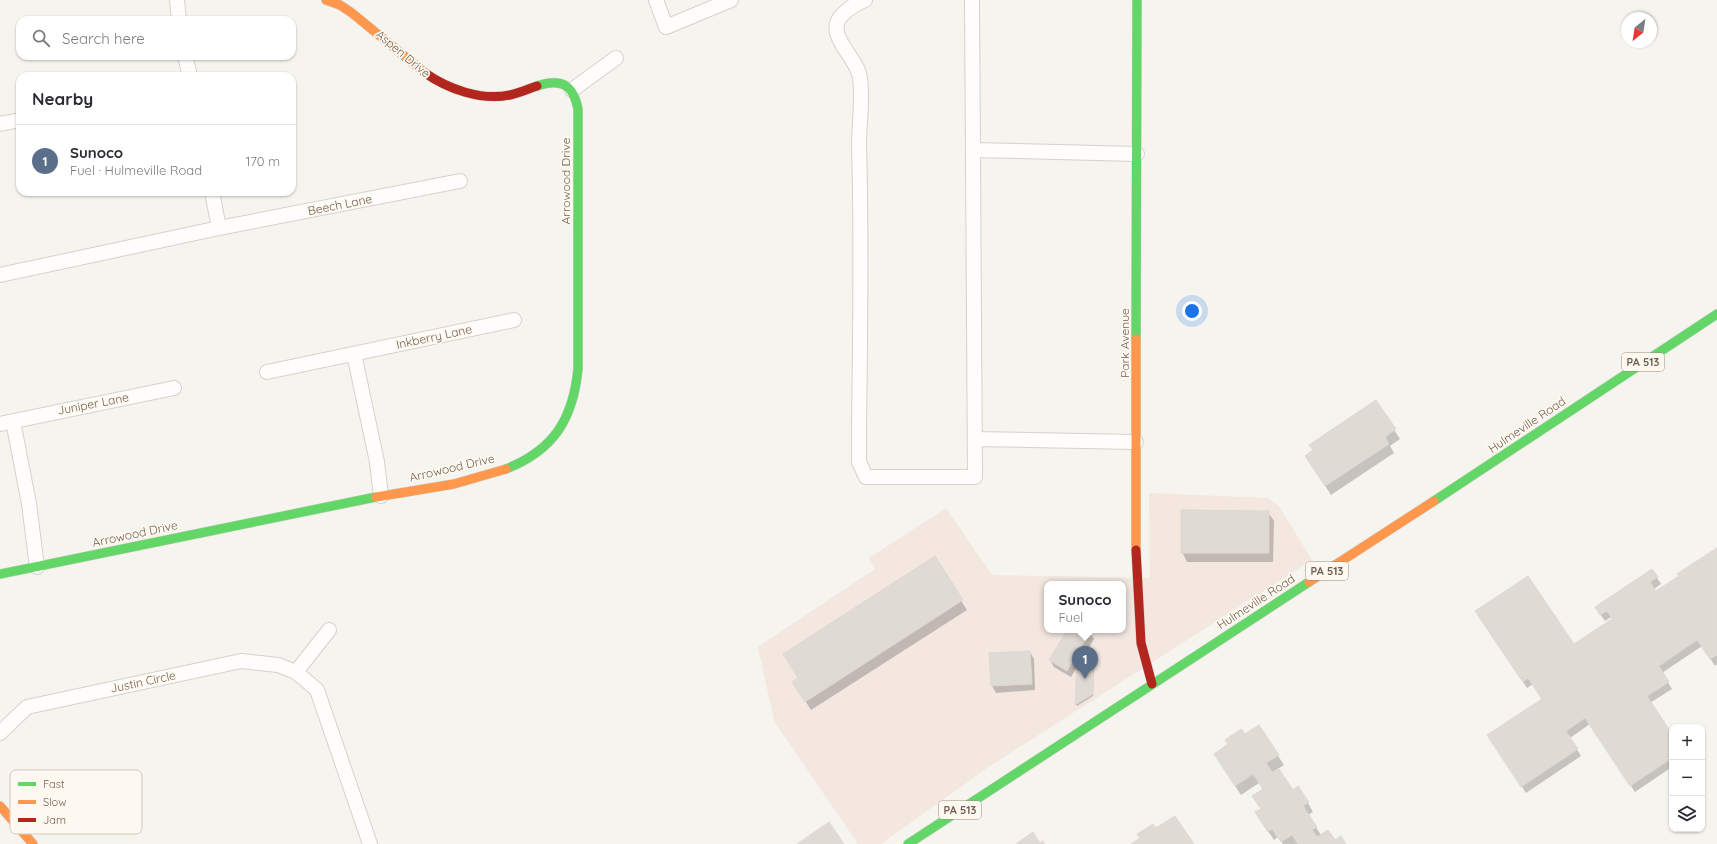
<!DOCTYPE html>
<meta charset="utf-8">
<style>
:root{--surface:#fff;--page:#f2f2f3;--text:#2b2b33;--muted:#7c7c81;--line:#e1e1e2;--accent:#ea580c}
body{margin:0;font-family:Quicksand,sans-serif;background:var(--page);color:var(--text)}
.controls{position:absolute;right:12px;bottom:12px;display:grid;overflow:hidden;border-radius:8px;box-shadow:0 1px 3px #0004}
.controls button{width:36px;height:36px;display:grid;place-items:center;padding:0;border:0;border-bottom:1px solid var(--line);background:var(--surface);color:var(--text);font:20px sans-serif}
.compass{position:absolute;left:1621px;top:12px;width:36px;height:36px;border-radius:50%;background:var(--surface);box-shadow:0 1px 3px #0004;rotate:210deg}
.you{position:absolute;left:1192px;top:311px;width:14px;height:14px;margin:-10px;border:3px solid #fff;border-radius:50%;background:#1a73e8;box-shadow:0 0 0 6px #1a73e833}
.badge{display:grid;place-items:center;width:26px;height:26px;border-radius:50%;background:var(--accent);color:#fff;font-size:13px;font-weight:700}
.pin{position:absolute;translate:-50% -33px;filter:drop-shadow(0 1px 2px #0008)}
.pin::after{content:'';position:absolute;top:21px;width:14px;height:12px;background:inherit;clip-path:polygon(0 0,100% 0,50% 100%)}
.popup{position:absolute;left:1044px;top:581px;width:82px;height:52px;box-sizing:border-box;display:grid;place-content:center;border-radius:8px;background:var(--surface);filter:drop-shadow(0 1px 3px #0005);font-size:13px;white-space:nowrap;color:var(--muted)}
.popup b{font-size:15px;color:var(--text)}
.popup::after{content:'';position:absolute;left:50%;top:100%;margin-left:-8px;border:8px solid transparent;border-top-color:var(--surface)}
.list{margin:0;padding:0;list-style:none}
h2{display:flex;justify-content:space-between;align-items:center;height:52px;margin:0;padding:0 16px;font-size:17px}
h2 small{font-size:13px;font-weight:400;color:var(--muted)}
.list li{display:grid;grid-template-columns:26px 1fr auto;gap:12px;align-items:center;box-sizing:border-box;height:72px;padding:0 16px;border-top:1px solid var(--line)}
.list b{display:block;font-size:15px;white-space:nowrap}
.list p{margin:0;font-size:13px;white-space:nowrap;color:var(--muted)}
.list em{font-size:13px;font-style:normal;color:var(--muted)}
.icon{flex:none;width:22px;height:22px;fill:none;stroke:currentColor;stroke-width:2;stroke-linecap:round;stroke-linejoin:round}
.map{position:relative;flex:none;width:1717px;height:844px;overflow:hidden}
.search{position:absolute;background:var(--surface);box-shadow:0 1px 3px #0004;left:16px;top:16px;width:280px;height:44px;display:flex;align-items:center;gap:10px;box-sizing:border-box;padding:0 14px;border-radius:12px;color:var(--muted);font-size:15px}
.panel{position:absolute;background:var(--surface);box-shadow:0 1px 3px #0004;left:16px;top:72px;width:280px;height:124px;border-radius:12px}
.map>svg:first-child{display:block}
.commercial{fill:#f3e7e0;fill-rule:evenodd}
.shadow{fill:#0003}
.building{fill:#e0dad4;stroke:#dfd8d1}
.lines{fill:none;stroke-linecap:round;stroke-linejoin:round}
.street-casing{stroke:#d6d1cc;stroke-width:16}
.fast-casing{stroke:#d4d0c9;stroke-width:10}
.slow-casing{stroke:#d4d0c9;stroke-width:10}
.jam-casing{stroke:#d4d0c9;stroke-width:10}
.street{stroke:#fefdfc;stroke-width:14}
.fast{stroke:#63d668;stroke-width:9}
.slow{stroke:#ff974d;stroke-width:9}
.jam{stroke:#b3261e;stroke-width:9}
.labels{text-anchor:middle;stroke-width:3.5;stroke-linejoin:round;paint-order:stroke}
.shield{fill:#fdf9f1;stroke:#9c8c81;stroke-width:1}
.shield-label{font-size:11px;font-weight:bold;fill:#725e51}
.street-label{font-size:12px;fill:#725e51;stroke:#fdf9f1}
.key{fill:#fdf9f1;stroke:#d3cac1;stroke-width:1}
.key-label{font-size:11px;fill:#725e51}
</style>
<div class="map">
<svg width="1717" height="844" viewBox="0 0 1717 844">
<rect width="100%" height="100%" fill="#f6f4ee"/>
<path class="commercial" d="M1149 493 1268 498 1279 506 1312 560 987 768 881 844H858L774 721 758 647 875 569 869 558 946 508 992 575 1150 578ZM1047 584H1123V630H1047Z"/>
<path class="shadow" d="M1376 402 1400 439 1390 446 1394 453 1331 495 1312 465Z
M1268 512 1274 521 1273 562H1187L1182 552Z
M1717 549V664L1715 666 1702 646 1662 673 1672 689 1650 703 1672 736V767L1635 792 1590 724 1570 738 1581 756 1526 793 1492 742 1542 699 1533 684 1527 688 1480 618 1574 646 1613 620 1611 617 1605 621 1600 614 1652 570 1661 584 1654 589 1656 593Z
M934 558 967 610 811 710 799 691Z
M1068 630H1085L1090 633 1094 639 1071 677 1054 667 1050 660Z
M1030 652 1034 659 1035 690 996 693 992 686Z
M1094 658 1093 696 1077 706 1076 704Z
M1259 727 1284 765 1271 773 1308 803 1313 812 1308 815 1321 835 1345 844H1283L1278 837 1274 840 1262 822 1264 790 1259 783 1241 795 1220 763 1245 736Z"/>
<path class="building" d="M1376 400 1396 429 1385 437 1389 444 1325 486 1305 456 1313 450 1309 445Z
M1181 510 1269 511V553H1181Z
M1717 548V655L1710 659 1697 640 1659 666 1669 682 1647 696 1672 734V758L1630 786 1585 718 1566 731 1578 749 1521 787 1487 735 1542 699 1528 678 1523 682 1475 611 1528 576 1574 644 1612 619 1607 611 1600 615 1595 607 1652 569 1658 577 1650 582 1656 591 1679 576 1677 574Z
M935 556 963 600 805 702 792 682 798 678 783 654Z
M1067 630H1087L1090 632 1067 671 1049 660Z
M1030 651 1032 684 991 686 989 653Z
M1094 657 1093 694 1075 705 1077 666Z
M1259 725 1279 755 1266 763 1273 773 1279 769 1293 790 1298 786 1309 802 1303 806 1317 827 1312 830 1317 837 1328 830 1335 840 1341 836 1346 844H1298L1292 835 1281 842 1272 829 1268 832 1255 812 1261 809 1252 796 1263 789 1253 774 1235 786 1214 754 1228 744 1225 740 1241 729 1245 734Z
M1175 816 1194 844H1131L1140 838 1137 834 1153 824 1156 828Z
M829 822 844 844H797Z
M1033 832 1040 843 1043 841 1045 844H1016Z"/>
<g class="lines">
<g class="street-casing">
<path id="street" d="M177 0 179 20
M656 0 666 27 731 0
M865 0C856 3 851 7 843 14 822 34 858 57 860 78 863 100 859 123 859 145 862 240 860 336 859 431V462L866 477H975L972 0
M185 56 190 76
M572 90 616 58
M0 124 20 120
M973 150 1137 154
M212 192 219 228
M0 275 219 228 460 181
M354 354 377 462 381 496
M267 372 514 320
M13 421 29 504 37 567
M0 424 174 388
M976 439 1136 442
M296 672 329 630
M0 733 27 707 241 661 278 665 296 672 317 690 370 844"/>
</g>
<g class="fast-casing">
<path id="fast" d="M1136 339 1137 0
M506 469C554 450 573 419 578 369V109C573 84 561 78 537 86
M1434 501 1717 314
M0 574 376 497
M908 844 1309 582"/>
</g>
<g class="slow-casing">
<path id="slow" d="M326 0 340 5 352 13 425 73
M376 497 454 484 506 469
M1136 550V339
M1309 582 1434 501
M0 806 33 844"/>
</g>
<g class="jam-casing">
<path id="jam" d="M425 73C448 89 481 101 510 95 519 93 528 89 537 86
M1136 550 1141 643 1152 684"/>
</g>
<use href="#street" class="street"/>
<use href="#fast" class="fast"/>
<use href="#slow" class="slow"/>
<use href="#jam" class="jam"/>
</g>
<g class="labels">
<g class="shield">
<rect x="1622" y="353" width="42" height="18" rx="3"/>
<rect x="1306" y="562" width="42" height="18" rx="3"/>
<rect x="939" y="801" width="42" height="18" rx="3"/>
</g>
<g class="shield-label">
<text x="1643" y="366">PA 513</text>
<text x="1327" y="575">PA 513</text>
<text x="960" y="814">PA 513</text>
</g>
<g class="street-label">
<text transform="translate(403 54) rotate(40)" y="4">Aspen Drive</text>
<text transform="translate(566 181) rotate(-90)" y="4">Arrowood Drive</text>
<text transform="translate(340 205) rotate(-11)" y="4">Beech Lane</text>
<text transform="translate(434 337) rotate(-12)" y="4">Inkberry Lane</text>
<text transform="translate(1125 343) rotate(-90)" y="4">Park Avenue</text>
<text transform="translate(93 404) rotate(-11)" y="4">Juniper Lane</text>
<text transform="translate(1527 425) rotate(-34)" y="4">Hulmeville Road</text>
<text transform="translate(452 468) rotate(-13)" y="4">Arrowood Drive</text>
<text transform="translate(135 534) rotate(-12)" y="4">Arrowood Drive</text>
<text transform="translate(1256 602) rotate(-33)" y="4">Hulmeville Road</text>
<text transform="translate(143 682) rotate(-12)" y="4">Justin Circle</text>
</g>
</g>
<rect x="10" y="770" width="132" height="64" rx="6" class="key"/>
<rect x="18" y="782" width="18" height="4" fill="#63d668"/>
<rect x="18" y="800" width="18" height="4" fill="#ff974d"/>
<rect x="18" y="818" width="18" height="4" fill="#b3261e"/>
<g class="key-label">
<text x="43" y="788">Fast</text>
<text x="43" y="806">Slow</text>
<text x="43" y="824">Jam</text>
</g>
</svg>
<div class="controls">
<button>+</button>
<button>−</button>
<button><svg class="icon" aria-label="layers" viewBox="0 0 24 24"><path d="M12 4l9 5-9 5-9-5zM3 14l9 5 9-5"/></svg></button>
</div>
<svg class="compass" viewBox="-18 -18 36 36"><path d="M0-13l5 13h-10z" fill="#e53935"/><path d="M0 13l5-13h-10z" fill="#7c7c81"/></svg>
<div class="you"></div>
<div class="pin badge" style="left:1085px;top:679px;background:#5c6f8a">1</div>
<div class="popup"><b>Sunoco</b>Fuel</div>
<div class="search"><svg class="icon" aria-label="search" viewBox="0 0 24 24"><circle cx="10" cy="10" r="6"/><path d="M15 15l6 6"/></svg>Search here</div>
<section class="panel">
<h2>Nearby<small></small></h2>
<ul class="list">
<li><span class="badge" style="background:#5c6f8a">1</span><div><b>Sunoco</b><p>Fuel · Hulmeville Road</p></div><em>170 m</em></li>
</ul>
</section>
</div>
